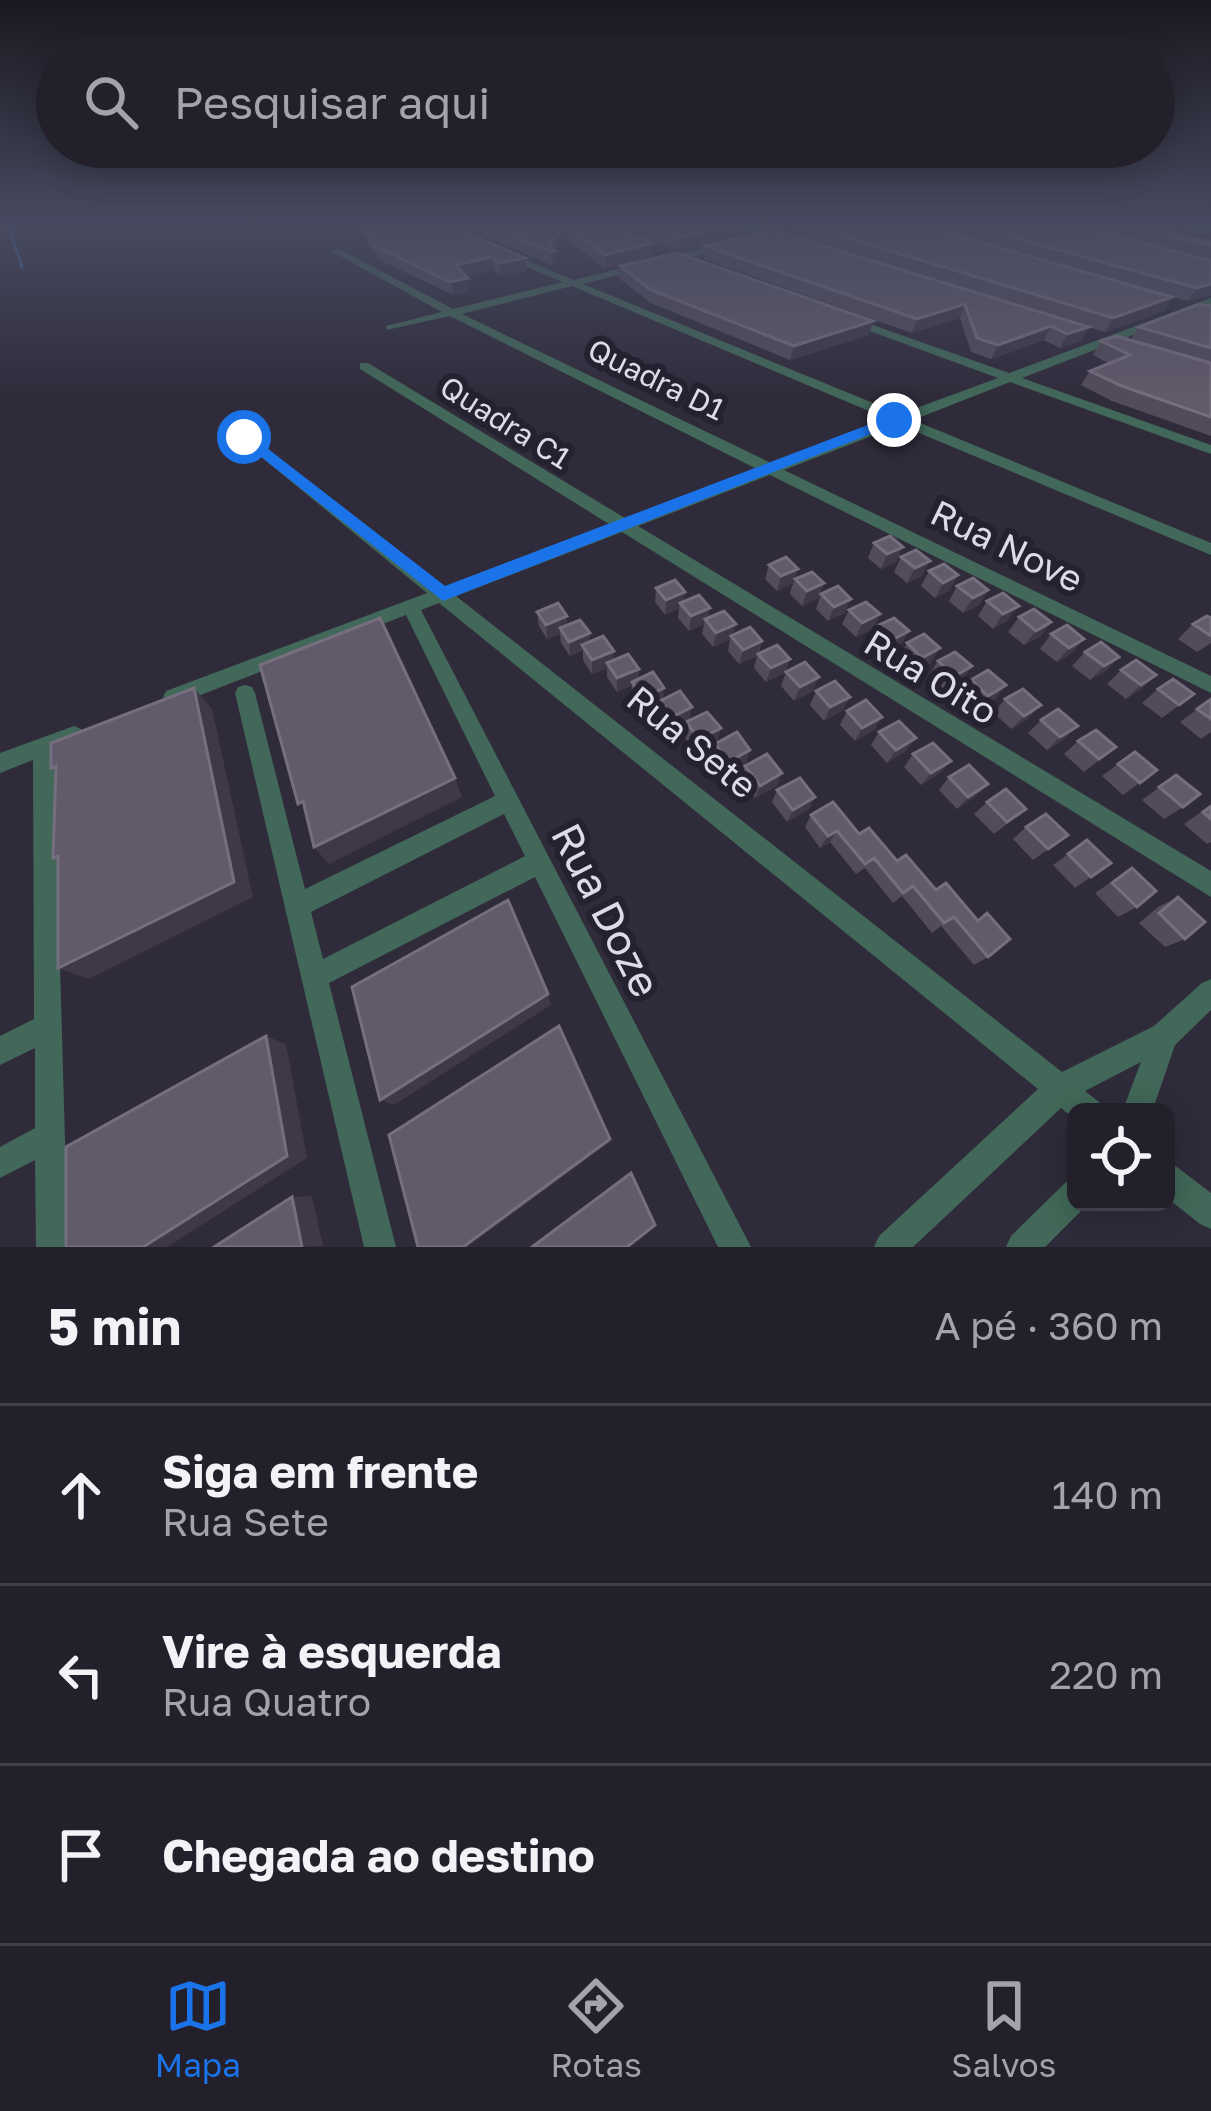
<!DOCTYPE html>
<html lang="pt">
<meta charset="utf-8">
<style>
:root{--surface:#23202c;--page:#2b2834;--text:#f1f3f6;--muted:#a3a3a9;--line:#403e48;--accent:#1a73e8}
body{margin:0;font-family:"Golos Text",sans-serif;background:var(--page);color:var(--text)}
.controls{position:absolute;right:36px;bottom:36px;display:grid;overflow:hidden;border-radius:18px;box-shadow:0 6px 30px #0003}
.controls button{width:108px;height:108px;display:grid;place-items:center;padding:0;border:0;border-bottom:3px solid var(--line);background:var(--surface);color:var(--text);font:60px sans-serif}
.stop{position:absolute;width:36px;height:36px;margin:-27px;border:9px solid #1a73e8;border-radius:50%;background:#fff}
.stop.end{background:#1a73e8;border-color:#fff;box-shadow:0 3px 12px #0008}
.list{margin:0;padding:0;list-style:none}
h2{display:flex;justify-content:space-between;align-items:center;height:156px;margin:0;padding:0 48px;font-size:51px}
h2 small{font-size:39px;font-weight:400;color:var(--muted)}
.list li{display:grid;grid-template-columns:78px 1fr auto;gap:36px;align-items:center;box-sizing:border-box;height:180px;padding:0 48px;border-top:3px solid var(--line)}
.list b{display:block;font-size:45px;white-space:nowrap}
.list p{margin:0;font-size:39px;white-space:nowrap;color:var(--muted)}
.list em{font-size:39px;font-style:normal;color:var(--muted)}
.icon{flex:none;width:66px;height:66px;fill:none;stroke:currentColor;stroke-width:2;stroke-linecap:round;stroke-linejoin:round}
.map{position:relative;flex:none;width:1211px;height:1247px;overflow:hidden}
.search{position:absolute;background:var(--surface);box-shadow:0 6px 30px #0003;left:36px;right:36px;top:36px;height:132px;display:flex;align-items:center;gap:30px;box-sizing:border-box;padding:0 42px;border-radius:66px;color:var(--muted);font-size:45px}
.sheet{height:696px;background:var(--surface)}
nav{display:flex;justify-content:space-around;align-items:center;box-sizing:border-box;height:168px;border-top:3px solid var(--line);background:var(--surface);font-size:33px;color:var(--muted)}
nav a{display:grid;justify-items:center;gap:6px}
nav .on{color:var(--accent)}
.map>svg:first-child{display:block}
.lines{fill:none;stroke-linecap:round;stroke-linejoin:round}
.stream{stroke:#3d72b0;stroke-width:3}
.street{fill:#416858;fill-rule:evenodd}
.wall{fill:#524b5b}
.shaded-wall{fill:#3e3848}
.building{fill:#615a6a;stroke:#756e7e;stroke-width:3}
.route{fill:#1a73e8}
.labels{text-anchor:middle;stroke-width:12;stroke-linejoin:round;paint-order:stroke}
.far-street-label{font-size:30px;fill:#dddbe6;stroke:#252131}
.street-label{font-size:36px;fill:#dddbe6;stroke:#252131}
.near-street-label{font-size:42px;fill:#dddbe6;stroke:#252131}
</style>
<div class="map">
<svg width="1211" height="1247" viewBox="0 0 1211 1247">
<rect width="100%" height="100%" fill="#2f2b3b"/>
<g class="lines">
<path class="stream" d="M8 224 22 267"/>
<path class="street" d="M730 224H744L788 240 780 242Z
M1183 224 1211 227V233L1184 226Z
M724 243 727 244V248L583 284 900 414 998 378 845 322V318H853L1009 373 1211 298V305L1022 378 1211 445V454L1010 382 913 420 1211 543V555L900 425 784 470 1211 676V693L770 475 638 526 1211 871V897L622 532 456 596 1062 1072 1154 1026 1202 983 1211 979V1010L1175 1045 1152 1112H1122L1141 1062 1085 1091 1099 1102 1104 1112H1076V1120L1061 1108 913 1247H874L879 1236 1038 1089 439 603 421 610 751 1247H718L535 877 329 983 396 1247H364L235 693 238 687 245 685 252 687 255 693 305 889 495 796 406 615 180 703 173 705 166 703 163 697 166 691 427 593 237 437 239 434H249L443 587 609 524 360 369V363H368L625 518 757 469 450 316 386 330V326L442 312 331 251 339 249 453 309 563 282 503 257V253L506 252 574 280ZM572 286 888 419 771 463 462 314ZM504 814 525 856 323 959 311 912Z
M74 726 81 729 84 735 81 741 54 752 68 1247H36L35 1160 0 1178V1147L35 1128V1048L0 1065V1036L34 1019 33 760 0 773V753Z
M1166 1163 1177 1167 1211 1193V1229L1200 1224 1166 1197Z
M1076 1178V1202H1088L1087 1205 1045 1247H1006L1011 1236 1065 1183Z"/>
</g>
<path class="wall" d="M375 224H446L525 258 526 271 500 276 494 270 467 276 470 291 453 295 380 260 368 245 365 233 380 230Z
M456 224H601L652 256 605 268 565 238 555 251 556 264 552 265Z
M608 224H746L745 234 678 250Z
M798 224H1135L1211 242V295L1188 301 1172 297 1164 311 1105 332 795 236Z
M705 246 1089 327 1081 341 1060 348 1044 340 991 359 971 352 960 318 912 333 704 259Z
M620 266 869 335 790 360 651 303 620 279Z
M1211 306V436L1112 401 1081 385 1090 371 1108 363 1093 355 1101 341 1131 340 1139 327Z
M874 543 903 547 896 562 881 569 868 558Z
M901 557 922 576 907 583 894 572Z
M769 565 795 579 824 583 819 598 802 606 790 594 793 583 777 591 765 579Z
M929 571 950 590 935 598 921 586Z
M957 586 988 590 979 605 963 613 949 601Z
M656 588 684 601 733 635 762 641 759 653 790 659 785 673 766 682 754 668 757 656 739 664 728 651 730 639 713 647 702 634 704 624 689 631 678 618 679 608 665 615 655 602Z
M1003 593 1008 620 993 629 978 616 987 601Z
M821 594 845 613 828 621 816 609Z
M849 610 880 614 873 629 856 637 842 624Z
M537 612 567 616V625L613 660 639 669 638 680 689 721 721 728 717 741 696 752 684 736 686 723 668 732 657 715 658 704 642 712 631 696 632 685 617 692 607 677V668L592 674 583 660V650L570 656 561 643 560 634 547 639 539 626Z
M1019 617 1051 622 1040 637 1024 645 1008 632Z
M1211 618V643L1197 652 1178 639 1193 624Z
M1067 625 1072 653 1057 662 1040 649 1051 634Z
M877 626 901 645 884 654 870 641Z
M907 643 931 663 914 672 899 658Z
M1085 652 1119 657 1106 671 1090 680 1072 666Z
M938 661 972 666 962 680 945 690 929 675Z
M1121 670 1156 675 1141 689 1126 699 1107 684Z
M786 672 813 691 794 701 781 686Z
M971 680 1006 685 995 699 977 709 961 694Z
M1158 689 1194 694 1162 718 1142 703Z
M816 691 850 697 843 710 824 721 810 705Z
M1005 699 1028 719 1011 729 994 713Z
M1211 699V732L1201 739 1180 722Z
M847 711 882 717 874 730 855 741 840 725Z
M1041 720 1064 739 1047 750 1028 733Z
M879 732 906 751 887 763 871 745Z
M1078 741 1116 747 1084 772 1064 754Z
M715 744 746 763 725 775 712 757Z
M913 754 951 761 940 773 921 785 904 767Z
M1118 764 1157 770 1123 795 1102 776Z
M745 766 777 786 755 798 741 779Z
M1176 775 1183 807 1164 819 1142 800Z
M949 777 976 796 957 809 939 790Z
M777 790 815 797 809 809 787 822 772 802Z
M987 802 1026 809 994 834 974 814Z
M1211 805V842L1207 844 1184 824Z
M811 815 859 834 897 861 906 855 988 957 974 965 941 926 932 933 902 896 893 903 865 868 856 874 830 842 820 848 805 827Z
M1026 827 1068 835 1033 860 1013 839Z
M1087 840 1091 877 1075 888 1053 865Z
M1132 868 1137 907 1118 917 1095 893Z
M1178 897 1185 939 1165 947 1139 923 1158 907Z"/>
<path class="shaded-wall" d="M735 224H746L745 234 678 250 679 238Z
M565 226V238L555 251 556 264 552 265 549 245Z
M653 243 652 256 605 268V255Z
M492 257 494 270 458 278 456 265Z
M525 258 526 271 500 276 499 263Z
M468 278 470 291 453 295 450 282Z
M1211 284V295L1188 301 1197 288Z
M1172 297 1164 311 1105 332 1113 318Z
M965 304 960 318 912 333 917 319Z
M873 321 869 335 790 360 794 346Z
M1051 326 1044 340 991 359 998 345Z
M1089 327 1081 341 1060 348 1067 334Z
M903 547 896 562 881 569 887 554Z
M930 561 922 576 907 583 915 568Z
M798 569 794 583 777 591 781 576Z
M958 575 950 590 935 598 943 583Z
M824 583 819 598 802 606 807 591Z
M988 590 979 605 963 613 973 598Z
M685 592 683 607 680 603 679 608 665 615 666 600Z
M851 599 845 613 828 621 834 607Z
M1019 606 1008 620 993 629 1003 614Z
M710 608 707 622 705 619 704 624 689 631 691 616Z
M880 614 873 629 856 637 862 623Z
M567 616 568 631 560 628V634L547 639 546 625Z
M1051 622 1040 637 1024 645 1036 631Z
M736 624 732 638 731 636 730 639 713 647 716 633Z
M909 631 901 645 884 654 892 640Z
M590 633V647L582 645 583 650 570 656 569 642Z
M1084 639 1072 653 1057 662 1069 648Z
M762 641 758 655 739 664 743 650Z
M940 648 931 663 914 672 922 658Z
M614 651 613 665 607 663V668L592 674V660Z
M1119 657 1106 671 1090 680 1104 666Z
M790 659 785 673 766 682 771 668Z
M972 666 962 680 945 690 955 676Z
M639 669 638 683 617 692V678Z
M1156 675 1141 689 1126 699 1141 685Z
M819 677 813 691 794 701 800 687Z
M1006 685 995 699 977 709 988 696Z
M194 688 212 709 253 897 89 979 58 968Z
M664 688 663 701 642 712 643 698Z
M850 697 843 710 824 721 830 707Z
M1041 705 1028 719 1011 729 1024 716Z
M692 707 689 721 668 732 670 718Z
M882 717 874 730 855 741 862 728Z
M1078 726 1064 739 1047 750 1060 737Z
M721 728 717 741 696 752 699 739Z
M916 738 906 751 887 763 896 750Z
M750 750 746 763 725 775 728 762Z
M951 761 940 773 921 785 931 773Z
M782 773 777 786 755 798 760 786Z
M455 778 462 797 329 864 314 847Z
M988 784 976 796 957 809 968 797Z
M815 797 809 809 787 822 793 810Z
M837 831 830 842 820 848 828 836Z
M548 994 551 1005 394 1105 380 1100Z
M266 1036 286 1044 307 1158 167 1247H143Z
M610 1139V1142L467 1247H463Z
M312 1196 323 1246 302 1247 292 1197Z"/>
<path class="building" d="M383 224H446L525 258 499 263 492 257 456 265 468 278 450 282 376 247 365 233 387 229Z
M484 224H601L653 243 605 255 565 226 549 245 555 251 551 252Z
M642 224H735L679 238Z
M801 224H916L1172 297 1113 318Z
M963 224H1071L1211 261V284L1197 288Z
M1122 224H1135L1211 242V246Z
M771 230 1089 327 1067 334 1051 326 998 345 977 338 965 304 917 319 705 246Z
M678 253 873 321 794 346 651 290 620 266Z
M1199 304 1211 306V348L1139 327Z
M1116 336 1211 363V417L1122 386 1090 371 1130 355 1101 341Z
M890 536 903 547 887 554 874 543Z
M916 550 930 561 915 568 901 557Z
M786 557 798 569 781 576 769 565Z
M944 564 958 575 943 583 929 571Z
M812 572 824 583 807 591 795 579Z
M973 578 988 590 973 598 957 586Z
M675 580 685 592 666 600 656 588Z
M838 586 851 599 834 607 821 594Z
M1003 593 1019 606 1003 614 987 601Z
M699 595 710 608 691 616 680 603Z
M866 602 880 614 862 623 849 610Z
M558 603 567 616 546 625 537 612Z
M1034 609 1051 622 1036 631 1019 617Z
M724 611 736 624 716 633 705 619Z
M1207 616 1211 618V636L1193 624Z
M380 618 455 778 314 847 303 801 298 804 260 665Z
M894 618 909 631 892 640 877 626Z
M580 620 590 633 569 642 560 628Z
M1067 625 1084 639 1069 648 1051 634Z
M750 627 762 641 743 650 731 636Z
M924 634 940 648 922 658 907 643Z
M603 636 614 651 592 660 582 645Z
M1101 642 1119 657 1104 666 1085 652Z
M777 645 790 659 771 668 758 654Z
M955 652 972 666 955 676 938 661Z
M628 654 639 669 617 678 607 663Z
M1136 660 1156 675 1141 685 1121 670Z
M805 662 819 677 800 687 786 672Z
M988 670 1006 685 988 696 971 680Z
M653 672 664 688 643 698 632 682Z
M1173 679 1194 694 1179 705 1158 689Z
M835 681 850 697 830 707 816 691Z
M194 688 234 882 58 968V856L53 858 56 766 51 768V743Z
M1023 689 1041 705 1024 716 1005 699Z
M680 691 692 707 670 718 658 702Z
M1211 699V719L1197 709Z
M866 700 882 717 862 728 847 711Z
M1058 709 1078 726 1060 737 1041 720Z
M707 712 721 728 699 739 686 722Z
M899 721 916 738 896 750 879 732Z
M1096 730 1116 747 1099 759 1078 741Z
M737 732 750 750 728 762 715 744Z
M933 743 951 761 931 773 913 754Z
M1135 752 1157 770 1140 783 1118 764Z
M767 754 782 773 760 786 745 766Z
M969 765 988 784 968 797 949 777Z
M1176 775 1200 794 1183 807 1159 787Z
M800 778 815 797 793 810 777 790Z
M1006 789 1026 809 1007 822 987 802Z
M833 802 859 834 869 828 897 861 906 855 936 890 946 883 978 921 987 913 1010 939 988 957 954 917 944 923 913 886 903 893 874 858 865 864 837 831 828 836 811 815Z
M1211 806V819L1203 812Z
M1046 814 1068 835 1048 849 1026 827Z
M1087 840 1111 863 1091 877 1068 854Z
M1132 868 1156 891 1137 907 1112 883Z
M1178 897 1205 922 1185 939 1159 913Z
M508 900 548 994 380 1100 352 987Z
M559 1026 610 1139 463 1247H418L389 1135Z
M266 1036 287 1156 143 1247H66V1147Z
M631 1173 655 1225 627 1247H532Z
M292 1197 302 1247H214Z"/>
<linearGradient id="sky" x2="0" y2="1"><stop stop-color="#1a1820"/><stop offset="0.56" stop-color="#474a60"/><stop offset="1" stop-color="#474a60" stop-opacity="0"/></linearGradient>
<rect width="1211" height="399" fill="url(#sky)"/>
<path class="route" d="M894 415 899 423 443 601 236 437 249 434 445 586Z"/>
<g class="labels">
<g class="far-street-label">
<text transform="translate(656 380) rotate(26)" y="10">Quadra D1</text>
<text transform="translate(505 423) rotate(32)" y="10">Quadra C1</text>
</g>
<g class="street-label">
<text transform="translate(1007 546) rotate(26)" y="13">Rua Nove</text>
<text transform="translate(931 677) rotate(31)" y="13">Rua Oito</text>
<text transform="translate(692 742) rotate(39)" y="13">Rua Sete</text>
</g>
<g class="near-street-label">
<text transform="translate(606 910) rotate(63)" y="15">Rua Doze</text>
</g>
</g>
</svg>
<div class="controls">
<button><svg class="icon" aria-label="locate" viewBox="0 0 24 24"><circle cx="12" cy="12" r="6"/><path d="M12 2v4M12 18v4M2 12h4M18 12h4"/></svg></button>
</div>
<div class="stop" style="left:244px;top:437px"></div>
<div class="stop end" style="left:894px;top:420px"></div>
<div class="search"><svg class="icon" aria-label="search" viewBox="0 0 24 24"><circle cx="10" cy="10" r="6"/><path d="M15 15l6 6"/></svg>Pesquisar aqui</div>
</div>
<section class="sheet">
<h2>5 min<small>A pé · 360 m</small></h2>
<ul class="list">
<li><svg class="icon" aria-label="ahead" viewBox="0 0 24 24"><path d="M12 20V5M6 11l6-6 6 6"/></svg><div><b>Siga em frente</b><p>Rua Sete</p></div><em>140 m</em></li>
<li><svg class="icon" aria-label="left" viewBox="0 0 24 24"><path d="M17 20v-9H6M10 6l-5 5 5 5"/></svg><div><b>Vire à esquerda</b><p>Rua Quatro</p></div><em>220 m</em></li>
<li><svg class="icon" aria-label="arrive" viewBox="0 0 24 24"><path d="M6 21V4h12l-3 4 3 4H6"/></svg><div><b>Chegada ao destino</b></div></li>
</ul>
</section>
<nav>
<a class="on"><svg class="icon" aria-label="map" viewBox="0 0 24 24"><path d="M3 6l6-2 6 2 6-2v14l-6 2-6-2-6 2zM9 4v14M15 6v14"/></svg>Mapa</a>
<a><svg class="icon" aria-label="directions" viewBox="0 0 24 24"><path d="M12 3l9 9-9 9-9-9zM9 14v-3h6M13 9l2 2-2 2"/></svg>Rotas</a>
<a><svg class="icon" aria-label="saved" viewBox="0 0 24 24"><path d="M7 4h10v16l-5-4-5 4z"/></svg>Salvos</a>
</nav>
